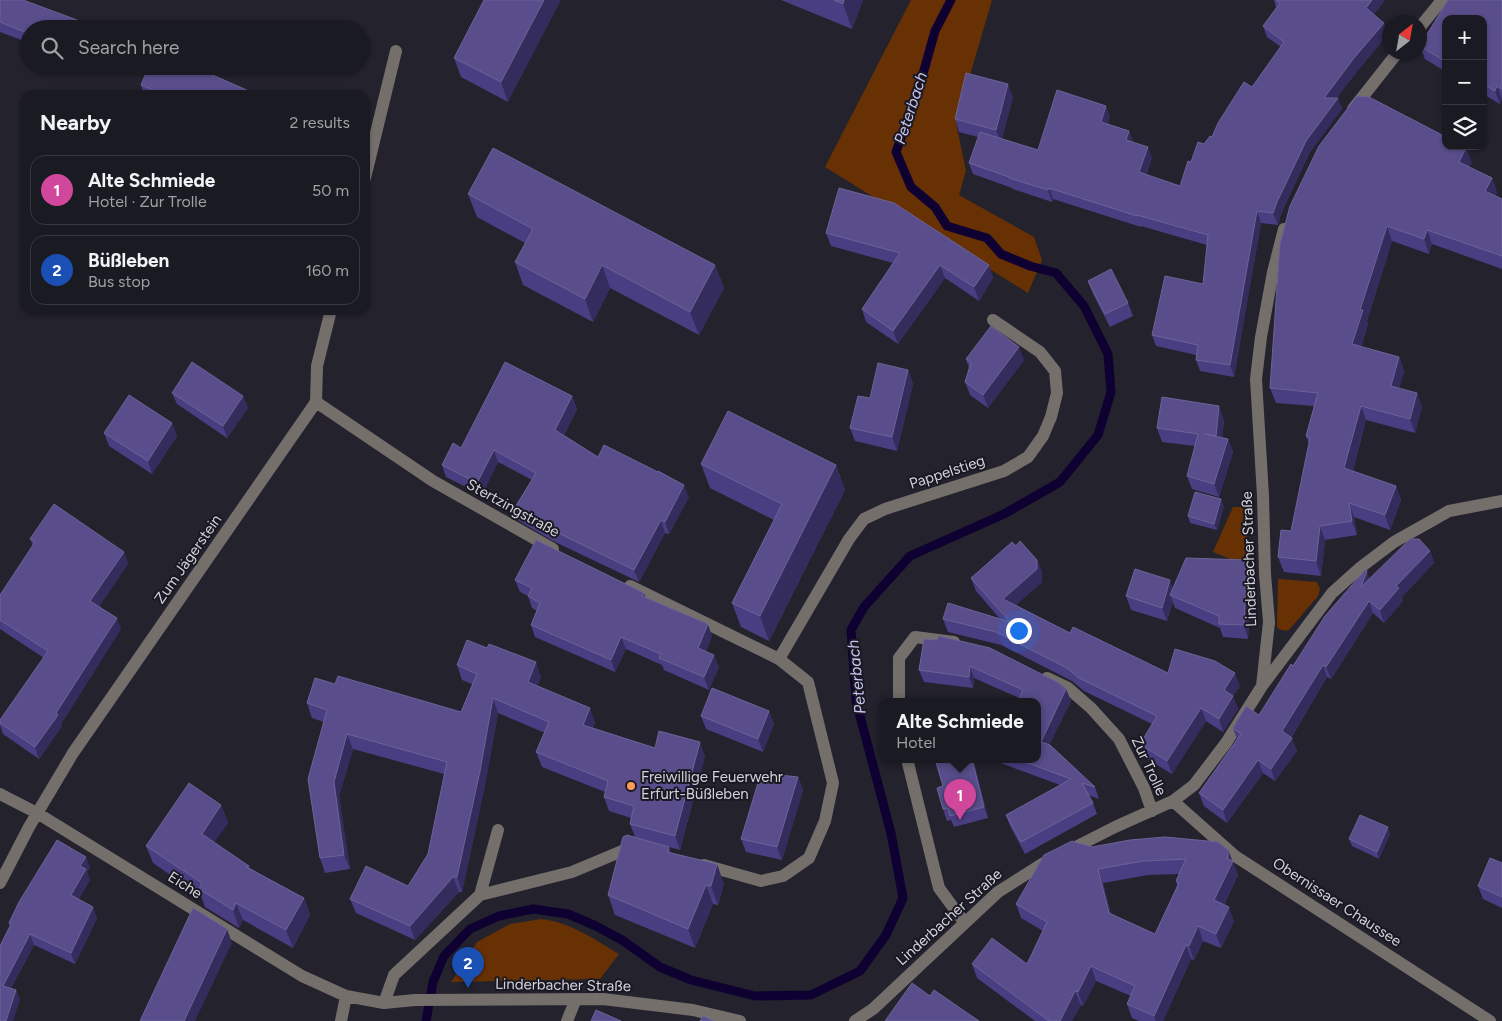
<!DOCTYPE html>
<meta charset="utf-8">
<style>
:root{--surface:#1a1a22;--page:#23232a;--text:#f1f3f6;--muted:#9fa1a5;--line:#383840;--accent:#fe9b59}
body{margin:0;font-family:Figtree,sans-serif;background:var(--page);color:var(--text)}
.controls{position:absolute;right:15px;top:15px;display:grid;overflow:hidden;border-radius:10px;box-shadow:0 1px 4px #0004}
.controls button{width:45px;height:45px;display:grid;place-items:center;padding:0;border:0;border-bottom:1px solid var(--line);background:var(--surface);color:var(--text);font:25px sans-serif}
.compass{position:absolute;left:1382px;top:15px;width:45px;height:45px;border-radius:50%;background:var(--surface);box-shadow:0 1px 4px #0004;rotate:31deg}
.you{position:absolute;left:1018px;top:630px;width:18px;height:18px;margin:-12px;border:4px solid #fff;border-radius:50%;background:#1a73e8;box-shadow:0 0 0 8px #1a73e833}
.badge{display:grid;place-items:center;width:32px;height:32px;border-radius:50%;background:var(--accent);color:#fff;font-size:16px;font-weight:700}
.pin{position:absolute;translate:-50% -41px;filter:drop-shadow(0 1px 2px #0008)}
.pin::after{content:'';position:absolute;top:26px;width:18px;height:15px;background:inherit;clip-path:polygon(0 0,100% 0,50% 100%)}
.popup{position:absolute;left:879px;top:698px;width:162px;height:65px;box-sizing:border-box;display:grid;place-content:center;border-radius:10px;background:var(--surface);filter:drop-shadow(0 1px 4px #0005);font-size:16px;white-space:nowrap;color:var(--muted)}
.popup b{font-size:19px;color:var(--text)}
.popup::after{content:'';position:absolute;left:50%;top:100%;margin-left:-10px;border:10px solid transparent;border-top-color:var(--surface)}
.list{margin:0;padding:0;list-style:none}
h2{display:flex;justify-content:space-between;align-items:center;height:65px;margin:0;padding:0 20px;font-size:21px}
h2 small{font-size:16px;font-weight:400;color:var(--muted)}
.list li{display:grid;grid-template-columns:32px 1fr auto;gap:15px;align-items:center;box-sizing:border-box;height:70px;margin:0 10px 10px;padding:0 10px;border:1px solid var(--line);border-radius:15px}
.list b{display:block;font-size:19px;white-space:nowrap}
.list p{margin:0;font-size:16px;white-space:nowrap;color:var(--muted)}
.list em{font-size:16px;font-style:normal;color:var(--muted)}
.icon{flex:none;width:28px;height:28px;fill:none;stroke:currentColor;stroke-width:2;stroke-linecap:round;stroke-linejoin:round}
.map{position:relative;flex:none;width:1502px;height:1021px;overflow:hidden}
.search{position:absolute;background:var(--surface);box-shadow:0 1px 4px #0004;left:20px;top:20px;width:350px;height:55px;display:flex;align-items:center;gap:12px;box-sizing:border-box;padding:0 18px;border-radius:28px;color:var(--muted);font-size:19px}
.panel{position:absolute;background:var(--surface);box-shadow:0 1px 4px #0004;left:20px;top:90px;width:350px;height:225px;border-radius:15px}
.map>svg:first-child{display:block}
.green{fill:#683103}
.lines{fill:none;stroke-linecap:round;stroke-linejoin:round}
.stream{stroke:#0f0032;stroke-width:9}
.minor{stroke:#746f6b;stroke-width:12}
.wall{fill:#4a3e82;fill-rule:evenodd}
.shaded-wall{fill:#342c5c}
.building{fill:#594e8b;stroke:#6c6397;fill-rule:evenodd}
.poi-dot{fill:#fe9b59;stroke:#1a1923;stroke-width:2}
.labels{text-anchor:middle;stroke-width:4;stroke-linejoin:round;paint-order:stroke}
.street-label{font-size:15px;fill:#d3d2d9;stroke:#1a1923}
.poi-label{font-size:15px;fill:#d3d2d9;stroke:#1a1923;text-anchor:start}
.water-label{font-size:16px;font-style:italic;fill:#c8c5f0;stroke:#1a1923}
</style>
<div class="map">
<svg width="1502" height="1021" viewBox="0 0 1502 1021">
<rect width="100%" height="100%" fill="#23222d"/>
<path class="green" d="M911 0H992L956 123 966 171 959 195 1034 237 1042 260 1028 293 825 167Z
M1233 507H1244L1250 567 1213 552Z
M1278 579 1317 582 1320 589 1318 596 1289 630C1284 631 1281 631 1277 627Z
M541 919C570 922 594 939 619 954L600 979 451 982 477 942 510 924Z"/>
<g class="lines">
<path class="stream" d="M426 1021 433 982 444 956 470 929 499 916 533 909 568 914 596 926 622 940 660 967 691 980 755 996 811 995 860 971 886 935 903 898 891 833 856 701 851 630 864 607 910 556 1004 514 1060 482 1098 435 1111 392 1108 354 1084 306 1056 273 1030 266 1001 254 987 238 947 226 935 207 911 187 896 152 921 81 935 31 951 0"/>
<path class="minor" d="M1420 27 1442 0
M1353 109 1398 52
M365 178 396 51
M316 402 433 481 553 549
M630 586 779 659 808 682 833 783 825 821 809 858 783 876 761 881 704 865
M779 659 849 539 864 519 885 509 1004 471 1028 457 1043 436 1051 417 1057 393 1055 371 1040 352 993 320
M1047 678 1068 688 1091 708 1119 739 1144 788 1152 811
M1262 686 1332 593 1361 567 1394 542 1449 511 1502 501
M899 701V658L915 637 954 642
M907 759 939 888 964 922
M0 794 37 813 302 976 346 996 384 1003 415 1000 603 999 693 1010 740 1021
M1173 801 1235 856 1490 1021
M0 883 29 827 73 753 316 402 317 366 331 310
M480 895 498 830
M384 1003 394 975 480 895 572 872 634 846
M341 1021 346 996
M567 1021 576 999
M855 1021 873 1009 998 892 1042 864 1115 827 1173 801 1194 785 1226 743 1262 686 1269 622 1265 574 1263 496 1256 379 1261 337 1273 272 1284 229"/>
</g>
<path class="wall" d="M0 0 29 29V60L25 59 21 48 24 41 0 32Z
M484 0 508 102 461 77 454 58Z
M781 0H863L852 29Z
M1274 0H1385L1374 14 1388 34 1359 69 1336 98 1342 109 1310 152 1281 214 1278 225 1261 223 1234 377 1200 371 1196 360V355L1156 346 1152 335 1203 284 1207 245 1141 226V227L1053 199 1052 202 1013 189 1012 188 973 174 969 163 978 137 959 132 955 119 1013 97 1002 139 1038 150 1110 117 1108 124 1129 131 1133 142 1152 158 1146 175 1180 186 1191 162 1204 144 1212 137 1252 87 1281 47 1267 37 1263 26 1276 8Z
M1448 0H1502V99L1500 104 1483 94V19H1446V72L1425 59 1420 46Z
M45 66H67L64 73Z
M141 85 258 95H144Z
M1472 162 1469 167 1492 178 1497 193 1495 196 1502 199V269L1432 244 1429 254 1392 241 1367 321 1368 324 1361 347 1399 357 1404 371 1399 388 1422 407 1415 433 1366 420 1353 471 1396 486 1401 500 1390 530 1354 517 1357 535 1325 540 1321 576 1284 572 1278 557 1291 531 1309 444 1306 436 1314 406 1276 403 1270 388 1280 244Z
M468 194 715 265 724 288 699 335 610 288 593 322 523 285 515 262 525 243 477 217Z
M826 233 989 265 993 278 979 301 945 278 898 344 866 322 862 309 893 263 831 246Z
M1088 281 1128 303 1133 316 1110 327 1093 294Z
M966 359 1024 360 988 408 970 395 965 382 969 368Z
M908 370 913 384 897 451 855 441 850 428Z
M172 393 243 396 248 408 227 438 177 404Z
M572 396 577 409 564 435 598 457 689 497 669 534 665 533 639 582 551 540 519 521 514 509 532 480 498 462 482 495 446 477 442 465 461 448Z
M1224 420 1222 438 1228 439 1233 452 1219 497 1192 489 1187 476 1195 446 1162 442 1157 428Z
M172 423 177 436 152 474 109 446 104 433Z
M701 464 836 465 845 490 769 641 741 627 732 603 774 520 710 488Z
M1224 506 1217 530 1190 523 1188 516Z
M30 539 124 552 128 564 99 606 121 629 61 724 62 726 39 759 3 734 0 725V720L44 658 0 629V595L33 546Z
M1016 546 1037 560 1042 573V582L1016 605 1070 633 1168 673 1240 686 1233 696 1238 709 1223 732 1206 721 1172 774 1144 757 1140 744 1152 724 1084 691 1072 681 1001 645 948 632 943 619 1001 620 976 591 971 578Z
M1430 551 1434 563 1402 597 1403 601 1384 623 1373 613 1331 679 1327 677 1291 738 1297 751 1275 781 1263 773 1227 823 1204 806 1199 793 1237 740 1233 728 1259 715 1293 666 1370 579Z
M1252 574 1248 639 1223 637 1220 628 1175 608 1173 602 1167 621 1131 610 1126 596Z
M515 580 644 593 646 598 712 636 706 651 719 667 709 690 664 670 662 665 626 649 615 672 535 637 531 625 537 611 532 608 528 596 520 592Z
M924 639 1066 689 1071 701 1049 745 1095 787 1099 799 1088 795 1093 803 1097 814 1025 854 1010 826 1006 815 1060 785 990 759H1038L1019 698 974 678 973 688 924 682 919 670Z
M457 665 541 677 537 686 595 722 593 728 655 748 705 756 680 850 669 847 671 853 724 884 718 905 713 904 695 948 615 915 608 895 635 837 630 824 631 818 609 811 604 797 605 792 542 767 536 752 545 733 498 713 485 785 462 892H459L415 940 356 913 350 899 408 886 428 854 444 774 353 749 339 796 350 869 325 873 320 858 324 722 312 718 307 703 335 684 461 712 472 684 462 680Z
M769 711 774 724 763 752 706 729 701 716Z
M935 759H973L988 818 954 827 951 820 947 821 943 809V786Z
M798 777 803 790 782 860 746 852 741 839Z
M221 805 228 823 214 842 249 866 250 868 304 898 310 915 293 948 243 920 239 928 205 907 201 896 153 863 146 846Z
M1390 834 1379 859 1352 846 1349 839Z
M1092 847 1228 850 1238 875 1224 905 1234 921 1221 948 1203 941 1194 960 1191 959 1163 1021H1139L1132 1018 1127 1004 1131 996 1096 981 1083 1006 1081 1005 1072 1021H1035L977 978 972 964H1027L1043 931 1021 918 1016 904ZM1179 874 1176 881 1177 886 1155 934 1111 914 1103 883 1148 875Z
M1502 863V908L1483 899 1478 886Z
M90 867 87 872 90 880 78 900 97 918 75 964 34 945 11 988 16 990 20 1000 0 1021 10 927 9 923Z"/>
<path class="shaded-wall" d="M544 0H561L508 102 501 82Z
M844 0H863L852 29 843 4Z
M1372 0H1385L1370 19 1366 8Z
M77 20 80 29H73Z
M1384 23 1388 34 1359 69 1328 109 1324 98 1354 58Z
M62 66H67L64 73Z
M1008 84 1013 97 1001 143 996 130Z
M1497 86 1502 99 1500 104 1495 91Z
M1338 98 1342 109 1310 152 1281 214 1278 225 1273 213 1277 202 1306 141Z
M1106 106 1110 117 1105 133 1101 122Z
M1129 131 1133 142 1126 140Z
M1148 147 1152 158 1144 184 1139 172Z
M1466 148 1472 162 1464 176 1459 162Z
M1492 178 1497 193 1490 205 1485 191Z
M1049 188 1053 199 1052 202 1048 190Z
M1257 211 1261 223 1234 377 1230 365Z
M1387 226 1392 241 1367 321 1368 324 1357 358 1352 344 1360 310Z
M1427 230 1432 244 1429 254 1424 239Z
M602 265 610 288 593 322 585 299Z
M715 265 724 288 699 335 690 312Z
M940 265 945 278 898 344 893 331Z
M989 265 993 278 979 301 974 287Z
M1019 347 1024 360 988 408 983 395Z
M1399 357 1404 371 1396 400 1391 386Z
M908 370 913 384 897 451 892 437Z
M1417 393 1422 407 1415 433 1410 419Z
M243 396 248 408 227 438 223 426Z
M572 396 577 409 560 442 555 430Z
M1219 406 1224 420 1221 449 1216 436Z
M1361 406 1366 420 1350 482 1344 468Z
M172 423 177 436 152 474 148 461Z
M1228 439 1233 452 1219 497 1214 484Z
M494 450 498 462 482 495 477 483Z
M836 465 845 490 769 641 760 616Z
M684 485 689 497 669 534 665 522Z
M1396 486 1401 500 1390 530 1385 515Z
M1221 499 1224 506 1217 530 1214 524Z
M1349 503 1354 517 1357 535 1352 521Z
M661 520 665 533 639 582 634 570Z
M1320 526 1325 540 1321 576 1316 561Z
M1430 551 1434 563 1402 597 1403 601 1384 623 1380 610 1396 586Z
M124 552 128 564 95 613 90 601Z
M1037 560 1042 573V582L1008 612 1003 599Z
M1247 560 1252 574 1248 639 1244 625Z
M1367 571 1371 583 1361 587Z
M1170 580 1175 593 1170 595 1173 602 1167 621 1162 608Z
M1369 601 1373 613 1331 679 1326 667Z
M117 618 121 629 61 724 62 726 39 759 35 747Z
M708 624 712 636 702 660 698 648Z
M621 637 626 649 615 672 611 660Z
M714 655 719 667 709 690 704 677Z
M536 662 541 677 533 697 528 682Z
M1323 665 1327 677 1287 744 1282 731Z
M970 666 974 678 973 688 969 677Z
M1235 673 1240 686 1233 696 1238 709 1223 732 1219 719 1224 690Z
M1066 689 1071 701 1045 754 1041 742Z
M493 698 498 713 485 785 462 892 457 877Z
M590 708 595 722 588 740 583 725Z
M1201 708 1206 721 1172 774 1167 761Z
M769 711 774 724 763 752 758 739Z
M347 734 353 749 339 796 350 869 344 855 334 782Z
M1292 738 1297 751 1275 781 1271 769Z
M700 742 705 756 680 850 675 836Z
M972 759H973L988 818 984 807Z
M1258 760 1263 773 1227 823 1223 810Z
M798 777 803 790 782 860 777 847Z
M221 805 228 823 208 851 202 834Z
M1388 827 1390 834 1379 859 1377 852Z
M1228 850 1238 875 1219 914 1214 900 1228 858Z
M86 857 90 867 87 872 90 880 74 906 71 895 80 866Z
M717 864 724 884 718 905 711 886Z
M1098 869 1103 883 1114 927 1109 913Z
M453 877 459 892 415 940 410 926Z
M706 885 713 904 695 948 688 929Z
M304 898 310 915 293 948 286 930Z
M236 903 243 920 239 928 233 910Z
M93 907 97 918 75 964 71 953Z
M1229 907 1234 921 1221 948 1216 934Z
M1198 926 1203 941 1194 960 1189 946Z
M227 929 232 943 195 1021H184Z
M30 934 34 945 7 996 3 986Z
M1186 945 1191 959 1163 1021H1156L1154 1016Z
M1091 966 1096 981 1083 1006 1078 992Z
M16 990 20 1000 13 1021H6Z
M1075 991 1081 1005 1072 1021H1060Z"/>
<path class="building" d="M0 0H23L77 20 73 29H29V51L21 48 27 33 0 22Z
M484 0H544L501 82 454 58Z
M834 0H844L843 4Z
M1276 0H1372L1366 8 1384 23 1354 58 1324 98H1338L1306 141 1277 202 1273 213 1257 211 1230 365 1196 360 1198 345 1152 335 1165 276 1203 284 1208 235 1137 215V216L1049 188 1048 190 1009 178V177L969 163 980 132 1038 150 1057 90 1106 106 1101 122 1129 131 1126 140 1148 147 1139 172 1180 186 1188 161 1191 162 1198 142 1204 144 1210 136 1212 137 1218 123 1244 82 1252 87 1284 42 1263 26 1280 3Z
M1448 0H1502V89L1497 86 1495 91 1483 84V19H1446V62L1420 46Z
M149 66H192L258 95H193L183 91 181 95H165L141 85Z
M966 73 1008 84 996 130 955 119Z
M1357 96 1369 97 1446 137V146H1463L1466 148 1459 162 1492 178 1485 191 1502 199V256L1427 230 1424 239 1387 226 1360 310H1363L1352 344 1399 357 1391 386 1417 393 1410 419 1361 406 1344 468 1396 486 1385 515 1349 503 1352 521 1320 526 1316 561 1278 557 1281 530 1291 531 1310 438 1306 436 1318 393 1270 388 1280 244 1290 206 1319 146Z
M493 148 715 265 690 312 602 265 585 299 515 262 533 229 468 194Z
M839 188 894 203 989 265 974 287 940 265 893 331 862 309 900 253 826 233Z
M1111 269 1128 303 1105 314 1088 281Z
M991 326 1019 347 983 395 965 382 971 363 966 359Z
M192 362 243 396 223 426 172 393Z
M505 362 572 396 555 430 598 457 604 445 658 472V471L684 485 665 522 661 520 634 570 546 527 514 509 536 473 494 450 477 483 442 465 453 443 461 448Z
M878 363 908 370 892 437 850 428 858 396 870 398Z
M129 395 172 423 148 461 104 433Z
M1162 397 1219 406 1216 436 1205 434 1228 439 1214 484 1187 476 1198 434 1157 428Z
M728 411 836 465 760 616 732 603 782 504 701 464Z
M1195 492 1221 499 1214 524 1188 516Z
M54 504 124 552 90 601 117 618 56 713 58 715 35 747 0 723V720L48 651 0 620V595L35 542 30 539Z
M1410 539H1419L1430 551 1396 586 1399 588 1380 610 1369 601 1326 667 1323 665 1282 731 1292 738 1271 769 1258 760 1223 810 1199 793 1241 734 1233 728 1246 706 1259 715 1291 664 1293 666 1325 616 1365 570 1367 571 1361 587Z
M536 540 644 593 642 596 708 624 698 648 714 655 704 677 659 658 661 654 621 637 611 660 531 625 540 603 528 596 532 588 515 580Z
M1020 541 1037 560V569L1003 599 1070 633 1073 627 1168 673 1175 649 1215 661 1235 673 1224 690 1233 696 1219 719 1201 708 1167 761 1140 744 1157 716 1079 678 1067 668 996 632 943 619 948 603 1010 622 971 578 1012 542 1016 546Z
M1186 558 1247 560 1244 625 1219 624V616L1170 595Z
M1135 569 1170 580 1162 608 1126 596Z
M939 636 990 648 1059 683 1066 689 1041 742 1050 745 1095 787 1082 783 1093 803 1021 842 1006 815 1071 779 1017 759H1038V701H1018L1023 690 970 666 969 677 919 670 924 639 937 640Z
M467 640 487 648 489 644 536 662 528 682 590 708 583 725 655 748 659 731 700 742 675 836 630 824 634 806 604 797 608 781 536 752 549 722 493 698 480 771 457 877H453L410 926 350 899 366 866 408 886 428 854 447 762 347 734 334 782 344 855 320 858 308 779 327 710 307 703 315 678 335 684 338 676 461 712 477 674 457 665Z
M712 688 769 711 758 739 701 716Z
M935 759H972L984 807 950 816 948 808 943 809 937 788 943 786Z
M761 773 798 777 777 847 741 839Z
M189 783 221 805 202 834 249 866 246 867 304 898 286 930 236 903 233 910 199 889 202 883 146 846Z
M1360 815 1388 827 1377 852 1349 839Z
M627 835 669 847 667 852 717 864 711 886 706 885 688 929 608 895 623 837Z
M1165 837 1218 842 1228 850V858H1226L1233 861 1214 900 1229 907 1216 934 1198 926 1189 946 1186 945 1154 1016 1127 1004 1135 986 1091 966 1078 992 1075 991 1060 1021H1049L972 964 992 938 1027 964 1047 922 1016 904 1044 855 1072 841 1092 847 1130 840ZM1186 859 1176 881 1179 883 1155 934 1109 913 1098 869 1143 861Z
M57 840 86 857 80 866 86 869 71 895 93 907 71 953 30 934 3 986 16 990 6 1021H0V946L11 924 9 923 19 902Z
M1490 858 1502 863V897L1478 886Z
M193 908 227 929 184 1021H185H140Z
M912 983 930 996 934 990 979 1021H885Z
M596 1010 621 1021H591Z
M703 1016 714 1021H700Z"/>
<circle class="poi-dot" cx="631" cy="786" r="5"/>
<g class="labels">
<g class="street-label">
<text transform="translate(947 472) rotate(-18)" y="5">Pappelstieg</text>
<text transform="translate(513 508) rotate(29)" y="5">Stertzingstraße</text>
<text transform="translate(188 559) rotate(-55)" y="5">Zum Jägerstein</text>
<text transform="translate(1249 559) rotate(-92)" y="5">Linderbacher Straße</text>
<text transform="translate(1149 766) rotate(65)" y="5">Zur Trolle</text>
<text transform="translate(185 885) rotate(32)" y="5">Eiche</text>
<text transform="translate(1337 902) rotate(33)" y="5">Obernissaer Chaussee</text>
<text transform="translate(949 917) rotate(-42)" y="5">Linderbacher Straße</text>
<text transform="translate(563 985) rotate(1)" y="5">Linderbacher Straße</text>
</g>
<g class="poi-label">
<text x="641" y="782">Freiwillige Feuerwehr<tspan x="641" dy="17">Erfurt-Büßleben</tspan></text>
</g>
<g class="water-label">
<text transform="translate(910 108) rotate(-72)" y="6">Peterbach</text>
<text transform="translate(856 677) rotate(-96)" y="6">Peterbach</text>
</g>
</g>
</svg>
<div class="controls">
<button>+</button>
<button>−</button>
<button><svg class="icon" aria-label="layers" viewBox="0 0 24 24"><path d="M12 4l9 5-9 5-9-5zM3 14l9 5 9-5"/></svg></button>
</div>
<svg class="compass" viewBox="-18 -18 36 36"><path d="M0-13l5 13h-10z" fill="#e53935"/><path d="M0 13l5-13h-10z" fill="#9fa1a5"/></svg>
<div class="you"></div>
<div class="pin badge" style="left:960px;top:820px;background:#d1479c">1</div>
<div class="popup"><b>Alte Schmiede</b>Hotel</div>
<div class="pin badge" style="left:468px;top:988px;background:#1a4fb4">2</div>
<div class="search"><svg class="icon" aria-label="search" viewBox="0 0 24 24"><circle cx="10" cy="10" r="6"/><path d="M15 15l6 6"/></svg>Search here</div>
<section class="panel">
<h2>Nearby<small>2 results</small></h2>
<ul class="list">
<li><span class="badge" style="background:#d1479c">1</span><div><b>Alte Schmiede</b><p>Hotel · Zur Trolle</p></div><em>50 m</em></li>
<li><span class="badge" style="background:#1a4fb4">2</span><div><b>Büßleben</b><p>Bus stop</p></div><em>160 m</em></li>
</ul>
</section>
</div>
